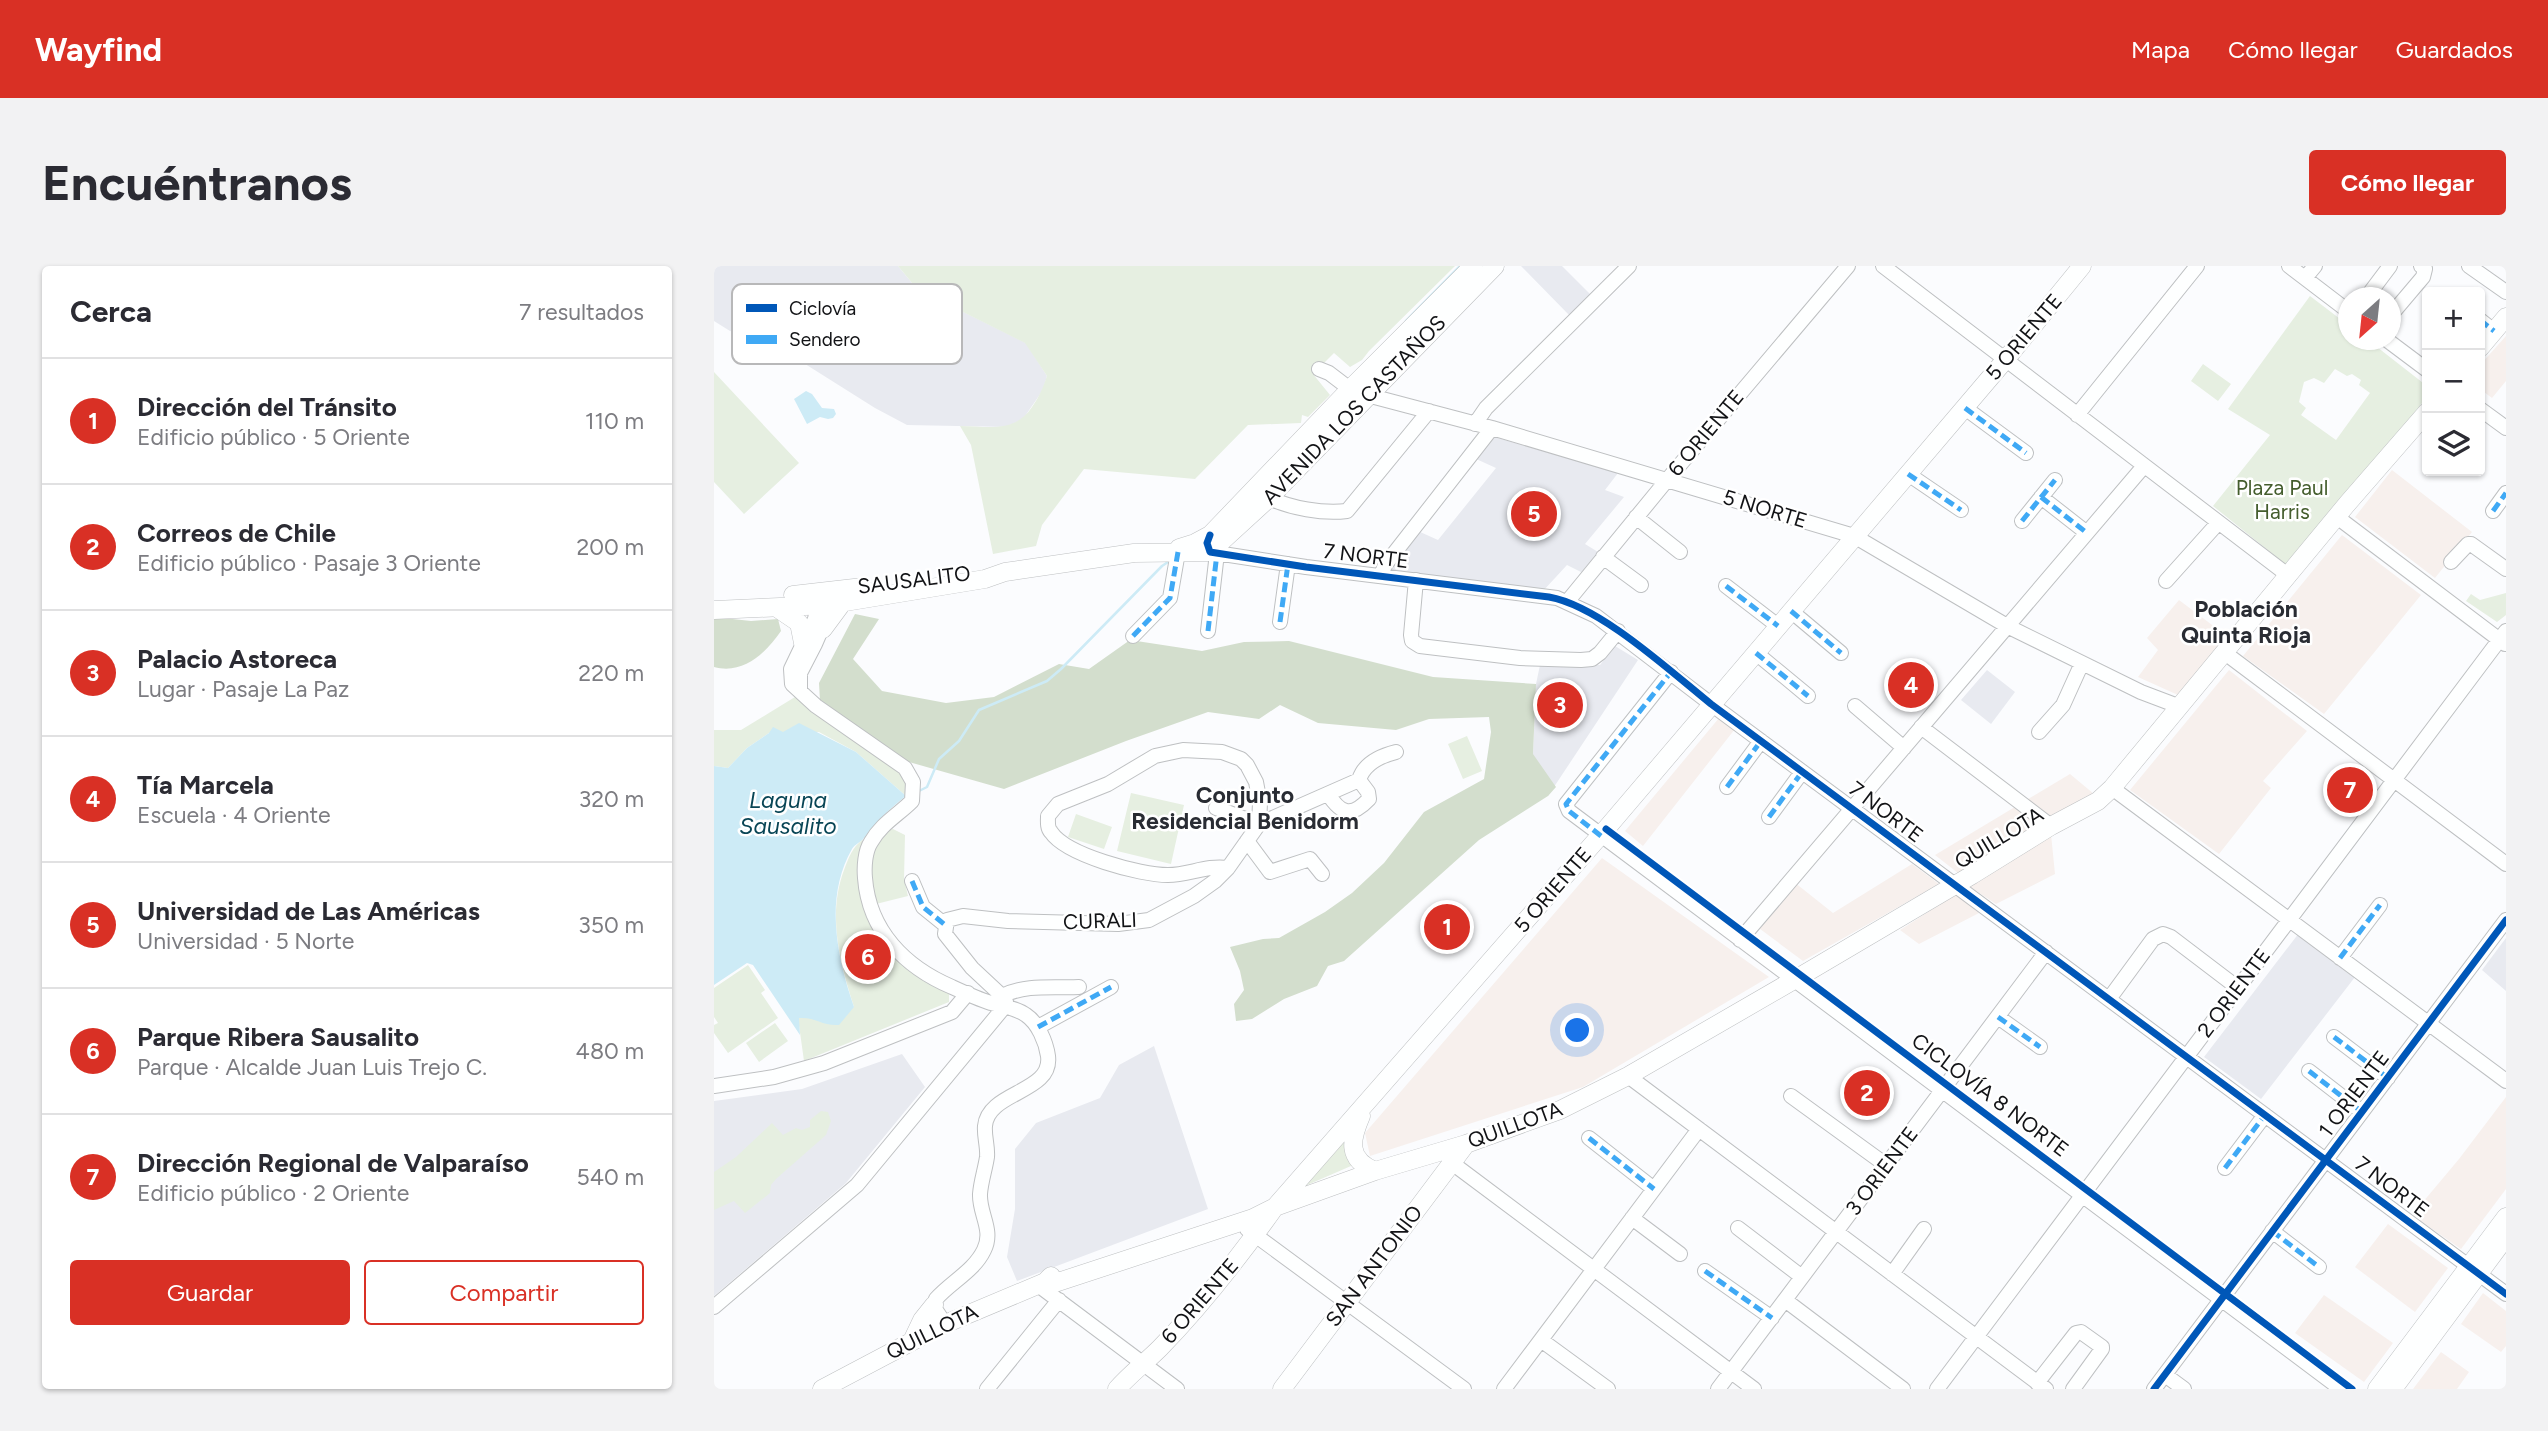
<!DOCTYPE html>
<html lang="es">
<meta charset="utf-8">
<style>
:root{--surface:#fff;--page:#f2f2f3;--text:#2b2b33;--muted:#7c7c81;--line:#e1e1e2;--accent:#d93025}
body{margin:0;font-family:Figtree,sans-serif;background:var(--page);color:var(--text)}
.controls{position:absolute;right:21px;top:21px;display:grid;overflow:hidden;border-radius:7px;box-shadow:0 2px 5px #0004}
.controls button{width:63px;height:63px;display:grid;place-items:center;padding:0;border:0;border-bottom:2px solid var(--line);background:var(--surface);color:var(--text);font:35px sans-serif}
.compass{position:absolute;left:1624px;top:21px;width:63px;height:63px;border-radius:50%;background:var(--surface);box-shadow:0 2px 5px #0004;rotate:207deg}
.you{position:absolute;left:864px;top:765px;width:24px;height:24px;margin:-18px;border:5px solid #fff;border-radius:50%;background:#1a73e8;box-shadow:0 0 0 10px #1a73e833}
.badge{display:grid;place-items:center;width:46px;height:46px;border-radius:50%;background:var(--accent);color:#fff;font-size:23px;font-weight:700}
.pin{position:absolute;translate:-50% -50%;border:4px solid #fff;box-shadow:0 2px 7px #0006}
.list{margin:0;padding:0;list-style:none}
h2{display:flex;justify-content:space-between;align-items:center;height:91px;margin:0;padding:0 28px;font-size:30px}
h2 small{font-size:23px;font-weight:400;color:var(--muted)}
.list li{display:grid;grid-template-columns:46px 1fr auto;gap:21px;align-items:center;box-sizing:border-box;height:126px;padding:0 28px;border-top:2px solid var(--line)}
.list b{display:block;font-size:26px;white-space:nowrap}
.list p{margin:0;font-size:23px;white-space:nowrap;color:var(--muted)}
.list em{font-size:23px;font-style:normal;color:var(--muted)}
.actions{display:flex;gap:14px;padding:21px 28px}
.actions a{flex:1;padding:16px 0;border:2px solid var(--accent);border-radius:7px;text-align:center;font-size:24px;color:var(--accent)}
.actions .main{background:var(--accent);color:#fff}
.icon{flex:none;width:38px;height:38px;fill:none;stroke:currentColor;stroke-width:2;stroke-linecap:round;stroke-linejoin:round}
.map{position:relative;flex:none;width:1792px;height:1123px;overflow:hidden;border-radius:7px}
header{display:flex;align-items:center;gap:42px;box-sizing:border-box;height:98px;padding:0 35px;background:var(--accent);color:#fff}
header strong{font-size:33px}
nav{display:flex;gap:38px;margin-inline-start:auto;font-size:24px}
.intro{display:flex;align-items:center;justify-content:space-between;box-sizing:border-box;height:168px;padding:0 42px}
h1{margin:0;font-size:49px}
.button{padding:18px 32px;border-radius:7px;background:var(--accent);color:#fff;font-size:24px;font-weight:700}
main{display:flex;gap:42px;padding:0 42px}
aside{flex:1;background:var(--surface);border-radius:7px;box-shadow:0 2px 5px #0004}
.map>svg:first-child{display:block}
.commercial{fill:#f7f0ed}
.built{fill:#e8eaf0}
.green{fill:#e6efe1;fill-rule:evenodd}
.forest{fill:#d3decd}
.water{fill:#cdebf6}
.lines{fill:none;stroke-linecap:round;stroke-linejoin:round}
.stream{stroke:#cdebf6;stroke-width:2.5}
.minor-casing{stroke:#bec0c2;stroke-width:16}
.major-casing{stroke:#bec0c2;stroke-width:19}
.minor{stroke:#feffff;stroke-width:14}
.major{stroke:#feffff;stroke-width:18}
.quiet{stroke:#3fa9f5;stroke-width:5;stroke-dasharray:10 5;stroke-linecap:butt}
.cycleway-casing{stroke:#fff;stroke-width:11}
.cycleway{stroke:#0057b8;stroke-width:7}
.labels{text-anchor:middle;stroke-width:5;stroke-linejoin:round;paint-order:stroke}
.street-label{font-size:21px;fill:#121316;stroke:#fff}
.park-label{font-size:21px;fill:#445d2d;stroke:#fff}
.neighbourhood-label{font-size:23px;font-weight:bold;fill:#292c33;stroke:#fff}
.water-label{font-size:23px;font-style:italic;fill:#084555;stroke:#fff}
.key{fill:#fff;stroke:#b8b8b9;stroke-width:2}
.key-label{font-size:19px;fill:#121316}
</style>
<header>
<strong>Wayfind</strong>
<nav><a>Mapa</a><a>Cómo llegar</a><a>Guardados</a></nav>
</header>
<div class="intro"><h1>Encuéntranos</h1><a class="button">Cómo llegar</a></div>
<main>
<aside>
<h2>Cerca<small>7 resultados</small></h2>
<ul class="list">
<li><span class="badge">1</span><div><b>Dirección del Tránsito</b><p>Edificio público · 5 Oriente</p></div><em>110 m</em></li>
<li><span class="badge">2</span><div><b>Correos de Chile</b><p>Edificio público · Pasaje 3 Oriente</p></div><em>200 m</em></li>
<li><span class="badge">3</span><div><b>Palacio Astoreca</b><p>Lugar · Pasaje La Paz</p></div><em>220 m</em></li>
<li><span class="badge">4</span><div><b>Tía Marcela</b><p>Escuela · 4 Oriente</p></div><em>320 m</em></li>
<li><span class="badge">5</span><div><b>Universidad de Las Américas</b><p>Universidad · 5 Norte</p></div><em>350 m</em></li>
<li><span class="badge">6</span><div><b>Parque Ribera Sausalito</b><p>Parque · Alcalde Juan Luis Trejo C.</p></div><em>480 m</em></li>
<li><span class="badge">7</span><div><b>Dirección Regional de Valparaíso</b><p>Edificio público · 2 Oriente</p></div><em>540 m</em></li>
</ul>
<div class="actions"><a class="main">Guardar</a><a>Compartir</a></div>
</aside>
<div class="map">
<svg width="1792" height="1123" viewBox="0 0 1792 1123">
<rect width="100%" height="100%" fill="#fbfcfe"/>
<path class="commercial" d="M1792 70V115L1778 132 1766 123V99Z
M1678 204 1758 266 1721 312 1641 251Z
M1628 269 1707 329 1610 448 1529 390Z
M1465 334 1514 371 1464 429 1424 411 1444 384 1433 372Z
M1515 404 1593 465 1549 515 1557 522 1505 588 1416 524Z
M1005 452 1021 463 929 580 911 565Z
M1356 508 1380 528 1244 607 1221 589Z
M1337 568 1341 608 1282 638 1255 620Z
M888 592 1055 711 869 821 656 890 651 867Z
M1198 598 1225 618 1089 695 1042 660 1080 616 1119 647Z
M1242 628 1265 647 1205 678 1186 664Z
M1792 831V923L1747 983 1698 949 1745 893Z
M1674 958 1734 1002 1701 1046 1641 1001Z
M1769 1027 1792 1045V1080L1787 1086 1747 1058Z
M1610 1029 1679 1077 1650 1116 1581 1067Z
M1727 1086 1755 1106 1743 1123H1699Z"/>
<path class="built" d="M0 0H184L203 23 312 77 333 110 329 124 309 153 294 161 193 159 161 142 53 74 16 65 0 55Z
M807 0H848L877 29 856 50Z
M777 170 904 207 891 224 910 231 871 278 889 289 871 308 853 299 829 325 673 307 704 265 724 274 782 202 760 192Z
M901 380 924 394 834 530 823 522 819 488 822 418 826 399H886Z
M1188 396 1221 425 1206 442 1173 414Z
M1273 404 1301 426 1277 458 1247 434Z
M1585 667 1641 711 1547 833 1490 791Z
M1792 672V725L1768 704Z
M440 780 494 943 303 1015 293 991 301 943V883L322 857 386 832 405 799Z
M188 788 211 821 132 917 0 1030V835L88 823Z"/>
<path class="green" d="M184 0H741L655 85 648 94 636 101 620 87 599 108 616 129 594 151 588 149 587 157 534 159 481 213 370 203 328 259 322 280 279 288 257 179 246 160C274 160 300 168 318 141 325 131 329 122 333 110L311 77 203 23Z
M1596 30 1634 59V74H1654L1713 120V131L1575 301 1499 240 1556 169 1514 143ZM1621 103 1633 110 1638 108 1647 114 1645 119 1656 127 1622 174 1587 149 1592 142 1585 136 1590 116 1600 112 1610 117Z
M1489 98 1517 118 1504 135 1477 115Z
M0 106 85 197 30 248 0 216Z
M1792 327V349L1783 356 1752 335 1757 328 1766 334Z
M81 431 191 510 192 530 142 486 105 466 55 467 33 482 14 502 0 500V464H27Z
M753 470 768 505 749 513 734 478Z
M417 527 470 539 457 598 403 585Z
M362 548 398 561 390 583 354 571Z
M179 563 191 569 190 613 194 630 162 638C156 609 155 594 168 566Z
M149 573 143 602 148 636 170 678 195 704 235 726V736L90 795 84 752H98L140 741C126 697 113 650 130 604 135 591 138 582 149 573Z
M34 699 51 724 47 727 64 752 14 787 0 767V759L4 757 0 751V722Z
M61 757 74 775 45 796 32 777Z
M107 845 114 846 117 855 112 869 62 913 57 919 56 927 31 947 20 935 0 944V906L22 891 58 857 69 869 82 862 88 864 96 861V854Z
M627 877H631L637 900 591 920Z"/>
<path class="forest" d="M141 348 165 353 139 393 168 425 232 437 280 431 345 398 375 403 416 374 488 385 530 376 575 375 719 411 822 418 819 488 842 521 834 530 765 574 630 695 614 700 603 720 570 733 538 753 522 755 520 738 530 724 526 705 516 681 549 673 565 672 611 646 638 627 670 597 710 546 770 513 777 466 775 451 715 453 682 464 604 457 566 439 545 453 494 446 412 475 290 523 195 496 106 435 105 417Z
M0 351 37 355 64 353 67 365C52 387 29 409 0 401Z"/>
<path class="water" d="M92 125 98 128 108 142 120 143 122 148 119 152 114 153 106 151 93 158 80 133Z
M85 457 142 486 192 530C174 544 164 554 150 572 147 576 141 578 138 583 110 632 123 691 140 741L125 759C108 760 102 751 85 752L86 769 39 699 33 697 0 719V500L14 502 33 482 55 467 59 461 69 466Z"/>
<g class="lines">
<path class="stream" d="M692 55 746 0
M205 525 213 521 225 493 245 475 265 444 333 415 347 403 448 300 457 294"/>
<g class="minor-casing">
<path id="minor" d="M1169 0 1575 310
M1575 0 1634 45
M1755 0 1792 26
M1591 12 1601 0
M1652 32 1676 0
M1676 50 1709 11 1711 3 1707 0
M1766 54 1780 65
M1673 74 1713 104
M605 103 615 107 636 123 653 129 778 162 1140 270 1293 360 1427 426 1464 440
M1251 142 1312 187
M1766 143 1792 162
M1363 149 1483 0
M761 158 772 142 915 0
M1194 208 1247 244
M1327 231 1373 267
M555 232C577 242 608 248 633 245L715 145
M1779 245 1792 227
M922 251 966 286
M1623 251 1791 378
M1308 255 1341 214
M494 279 496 286 592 301 843 332 882 350 997 438 1792 1028
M889 291 927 319
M1737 296 1754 278H1757L1792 303
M667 310 671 299 778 162
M702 314 697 369 698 375 706 380 806 392 867 394 878 393 886 387 904 365
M1452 315 1504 257
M1012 320 1064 360
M105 332 101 353 77 403 78 418 102 440 191 502 199 516 198 535C184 549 167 558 157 576 151 585 150 601 151 612 155 665 191 701 238 721 251 727 264 733 277 737 289 740 302 742 312 749 324 757 332 776 334 790 339 827 274 825 271 860 270 870 274 881 273 891 271 904 267 915 266 928 265 948 280 964 270 984 260 1005 237 1016 222 1033L221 1043 231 1058
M853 336 953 214 1134 0
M1077 345 1127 387
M566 356 574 298
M494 365 503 287
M419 370 456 332 464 286
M1042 387 1094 430
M1511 387 1792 598
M957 406 852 538 855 545 1627 1123
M86 423V407L101 378 111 355
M1141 440 1190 482
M1207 461 1337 560
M1325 466 1349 439 1368 397
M1013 521 1047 475
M1398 522 1792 815
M614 528C627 548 637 552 655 533L654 526 645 514
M502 542 545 558 645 514C650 497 666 490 682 486
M1055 551 1088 506
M533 575 556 606 596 593 608 608
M198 615 209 641 230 658
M1026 674 1430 200
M1626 692 1666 639
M288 730C311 718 339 722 365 721
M1395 733 1439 673 1449 668 1457 671 1524 722
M291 740 292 736 288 730 258 702 231 668 233 654 249 650 294 655 404 658 435 654 480 630 501 615 514 602 545 558 546 537 542 516 533 499 527 493 508 486 469 484 441 490 394 518 344 538 334 550C334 555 333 562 337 566 352 589 426 609 454 609 475 609 492 599 514 602
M1284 751 1326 781
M324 761 397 721
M1620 771 1674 812
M1595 805 1648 846
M914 810 1332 1123
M0 820 60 811 110 797 238 746 254 727
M1077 830 1172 899
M875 872 940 923
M738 897 1040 1123
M1511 902 1551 849
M918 952 966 988
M1024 962 1088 1011
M533 963 750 1123
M1558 965 1605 1001
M991 1005 1058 1052
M1178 1008 1210 963
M324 1019 463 1123
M1071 1034 1189 1123
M0 1041 143 919 291 740
M827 1074 894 1123
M1451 1109 1470 1123
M1323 1117 1362 1067 1367 1066 1388 1081V1083L1359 1123
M273 1123 345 1034
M790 1123 985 863
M1004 1123 1332 686
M1223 1123 1792 365
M1440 1123 1792 654"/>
</g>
<g class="major-casing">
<path id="major" d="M1766 82 1792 51
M465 282 481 277 496 269 636 123 759 0
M79 329 149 321
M63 342 85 357 89 377
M0 344 113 339 271 313 291 306 420 287 496 286 555 232 781 0
M109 363 129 336
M647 850C637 873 632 893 661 905
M331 1016 341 1017 539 952 561 941 661 905 752 878 846 844 914 810 1080 714 1258 609 1337 560 1384 535 1398 522 1633 238 1713 146
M198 1075 208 1054 220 1039
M108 1123 231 1058 331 1016 337 1010
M403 1123C416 1108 432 1096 446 1082 488 1039 526 990 561 941L892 563 1292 93 1368 0
M568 1123 752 878
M1663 1123 1792 951
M1679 1123 1792 971"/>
</g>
<use href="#minor" class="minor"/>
<use href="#major" class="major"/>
<path class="quiet" d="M1766 54 1780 65
M1251 142 1312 187
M1194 208 1247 244
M1327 231 1373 267
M1779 245 1792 227
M1308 255 1341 214
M1012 320 1064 360
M1077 345 1127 387
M566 356 574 298
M494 365 503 287
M419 370 456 332 464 286
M1042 387 1094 430
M1013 521 1047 475
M1055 551 1088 506
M887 570 855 545 852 538 957 406
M198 615 209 641 230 658
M1626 692 1666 639
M1284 751 1326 781
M324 761 397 721
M1620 771 1674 812
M1595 805 1648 846
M875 872 940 923
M1511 902 1551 849
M1558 965 1605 1001
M991 1005 1058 1052"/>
<g class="cycleway-casing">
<path id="cycleway" d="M496 269 493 277 496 286 592 301 835 331C886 340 956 405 997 438L1792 1028
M892 563 1638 1123
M1440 1123 1792 654"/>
</g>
<use href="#cycleway" class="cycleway"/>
</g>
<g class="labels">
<g class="street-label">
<text transform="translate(1310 71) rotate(-50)" y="7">5 ORIENTE</text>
<text transform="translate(640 144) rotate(-46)" y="7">AVENIDA LOS CASTAÑOS</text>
<text transform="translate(992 167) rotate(-50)" y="7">6 ORIENTE</text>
<text transform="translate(1051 243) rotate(17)" y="7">5 NORTE</text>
<text transform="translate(652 290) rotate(7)" y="7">7 NORTE</text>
<text transform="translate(200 314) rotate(-7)" y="7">SAUSALITO</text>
<text transform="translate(1172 546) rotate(37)" y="7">7 NORTE</text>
<text transform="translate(1285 572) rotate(-31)" y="7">QUILLOTA</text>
<text transform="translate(839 624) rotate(-49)" y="7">5 ORIENTE</text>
<text transform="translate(386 655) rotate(-2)" y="7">CURALI</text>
<text transform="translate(1520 727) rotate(-53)" y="7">2 ORIENTE</text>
<text transform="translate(1640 828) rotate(-53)" y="7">1 ORIENTE</text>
<text transform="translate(1276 829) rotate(37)" y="7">CICLOVÍA 8 NORTE</text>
<text transform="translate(801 859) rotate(-20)" y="7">QUILLOTA</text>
<text transform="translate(1168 905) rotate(-53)" y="7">3 ORIENTE</text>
<text transform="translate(1678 921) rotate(37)" y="7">7 NORTE</text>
<text transform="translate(660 1000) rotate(-53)" y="7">SAN ANTONIO</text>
<text transform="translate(486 1035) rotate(-49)" y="7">6 ORIENTE</text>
<text transform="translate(218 1066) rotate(-26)" y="7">QUILLOTA</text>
</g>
<g class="park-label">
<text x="1568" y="229">Plaza Paul<tspan x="1568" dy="24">Harris</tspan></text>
</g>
<g class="neighbourhood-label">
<text x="1532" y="351">Población<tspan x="1532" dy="26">Quinta Rioja</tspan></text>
<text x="531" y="537">Conjunto<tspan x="531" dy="26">Residencial Benidorm</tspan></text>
</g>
<g class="water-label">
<text x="74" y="542">Laguna<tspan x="74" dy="26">Sausalito</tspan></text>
</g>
</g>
<rect x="18" y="18" width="230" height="80" rx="10" class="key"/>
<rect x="32" y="38" width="31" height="8" fill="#0057b8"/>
<rect x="32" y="69" width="31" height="9" fill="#3fa9f5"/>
<g class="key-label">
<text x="75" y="49">Ciclovía</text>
<text x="75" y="80">Sendero</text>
</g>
</svg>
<div class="controls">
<button>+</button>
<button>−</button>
<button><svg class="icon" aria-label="layers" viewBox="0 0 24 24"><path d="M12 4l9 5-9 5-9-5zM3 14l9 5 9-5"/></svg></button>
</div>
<svg class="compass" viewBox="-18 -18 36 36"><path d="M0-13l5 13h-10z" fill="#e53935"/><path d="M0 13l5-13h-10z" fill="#7c7c81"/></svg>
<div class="you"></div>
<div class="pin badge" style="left:733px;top:661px">1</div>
<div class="pin badge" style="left:1153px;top:827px">2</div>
<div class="pin badge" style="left:846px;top:439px">3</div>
<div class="pin badge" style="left:1197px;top:419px">4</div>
<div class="pin badge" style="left:820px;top:248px">5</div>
<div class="pin badge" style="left:154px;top:691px">6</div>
<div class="pin badge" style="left:1636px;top:524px">7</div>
</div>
</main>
